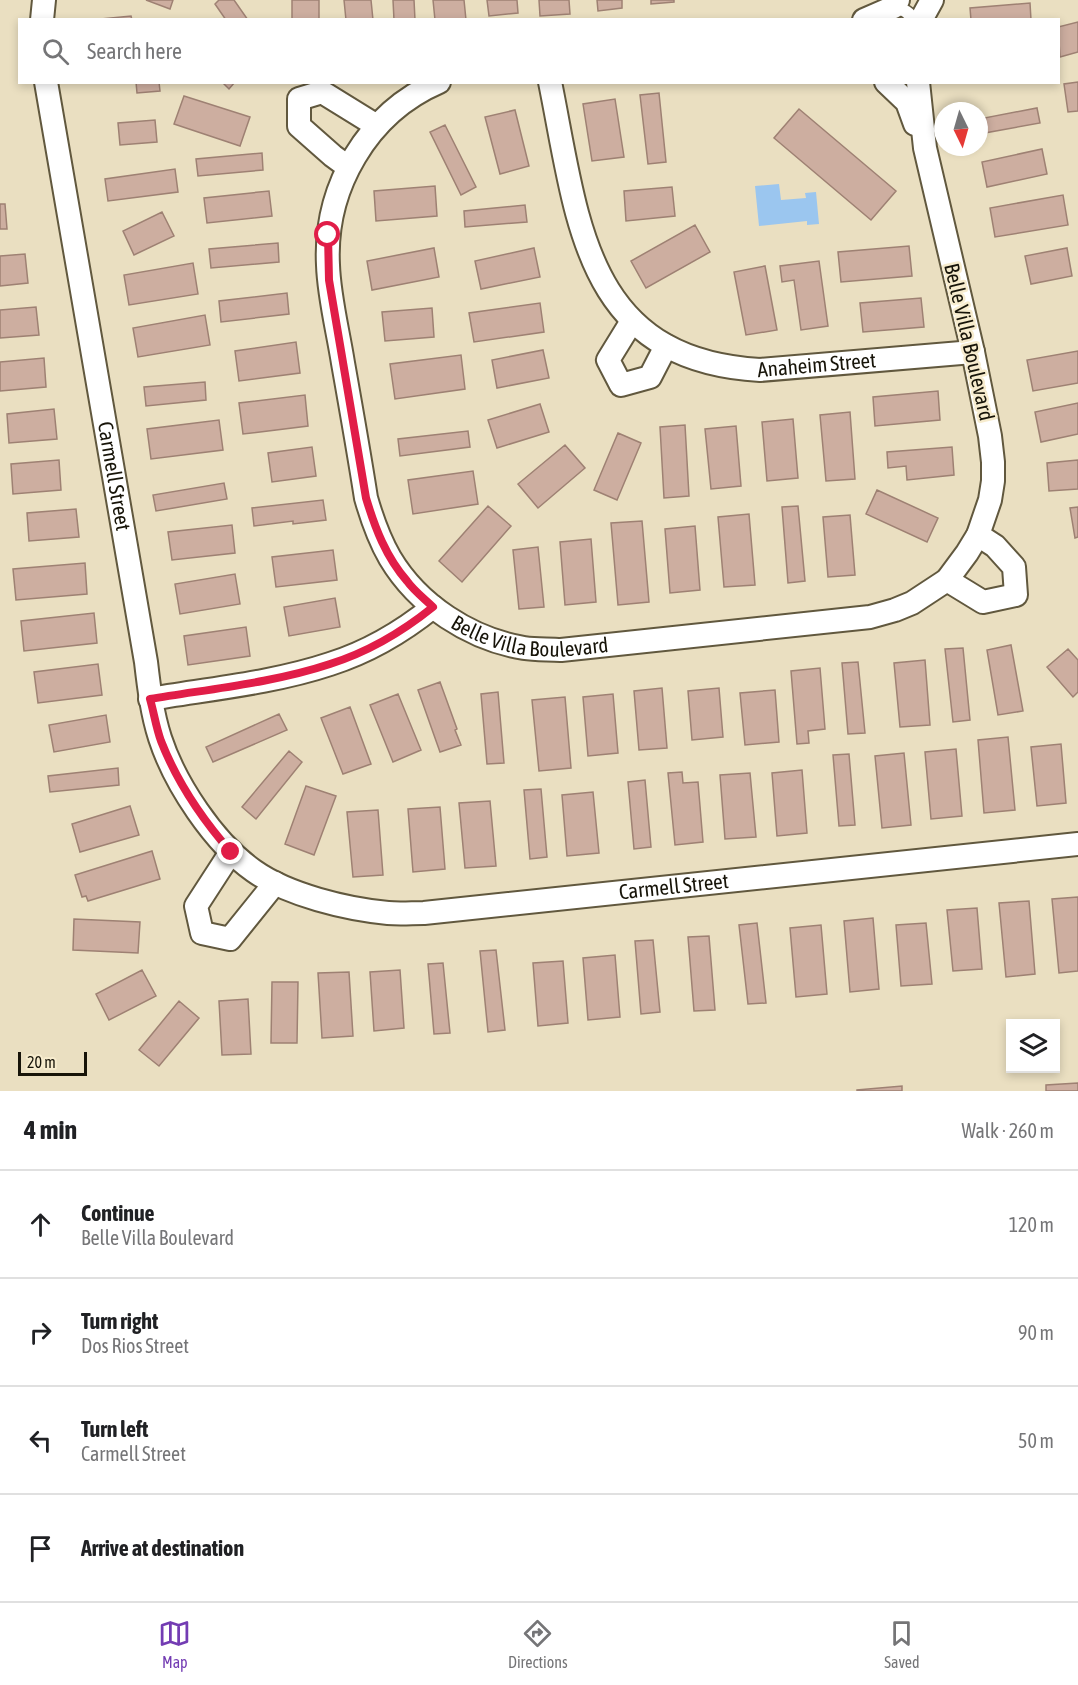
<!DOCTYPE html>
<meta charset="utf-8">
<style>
:root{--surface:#fff;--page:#f6f6f6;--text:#202124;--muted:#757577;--line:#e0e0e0;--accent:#733cb3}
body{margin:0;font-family:"Asap Condensed",sans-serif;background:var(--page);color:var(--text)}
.controls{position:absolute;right:18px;bottom:18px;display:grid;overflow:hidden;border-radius:0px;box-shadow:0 3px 9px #0003}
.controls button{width:54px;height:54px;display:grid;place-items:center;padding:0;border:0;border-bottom:2px solid var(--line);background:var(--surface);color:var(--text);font:30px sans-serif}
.compass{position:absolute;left:934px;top:102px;width:54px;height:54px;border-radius:50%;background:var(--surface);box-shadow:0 3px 9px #0003;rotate:175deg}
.scale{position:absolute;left:18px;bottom:15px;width:69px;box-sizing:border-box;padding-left:6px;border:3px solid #171409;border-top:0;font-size:16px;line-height:21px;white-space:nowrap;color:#171409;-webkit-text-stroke:4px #f7ecce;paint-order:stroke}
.stop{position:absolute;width:18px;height:18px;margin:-14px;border:4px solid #e11d48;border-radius:50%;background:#fff}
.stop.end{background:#e11d48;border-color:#fff;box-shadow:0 2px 6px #0008}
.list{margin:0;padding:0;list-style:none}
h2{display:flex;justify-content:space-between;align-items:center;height:78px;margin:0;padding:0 24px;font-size:26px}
h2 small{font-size:20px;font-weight:400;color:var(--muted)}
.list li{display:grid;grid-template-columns:39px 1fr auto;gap:18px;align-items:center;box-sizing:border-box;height:108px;padding:0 24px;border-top:2px solid var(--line)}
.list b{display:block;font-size:22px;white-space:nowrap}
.list p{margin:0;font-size:20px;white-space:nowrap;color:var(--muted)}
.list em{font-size:20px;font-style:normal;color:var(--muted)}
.icon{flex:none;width:33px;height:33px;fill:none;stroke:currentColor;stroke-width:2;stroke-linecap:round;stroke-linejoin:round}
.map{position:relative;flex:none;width:1078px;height:1091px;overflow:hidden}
.search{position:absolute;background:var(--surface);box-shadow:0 3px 9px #0003;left:18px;right:18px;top:18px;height:66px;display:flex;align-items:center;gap:15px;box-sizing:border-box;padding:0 21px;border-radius:0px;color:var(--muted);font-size:22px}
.sheet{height:510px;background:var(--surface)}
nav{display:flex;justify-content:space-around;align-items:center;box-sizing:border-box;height:84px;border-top:2px solid var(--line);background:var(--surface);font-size:16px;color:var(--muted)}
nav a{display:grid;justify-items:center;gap:3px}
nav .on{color:var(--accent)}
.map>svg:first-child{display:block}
.water{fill:#9bc6ef}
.building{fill:#cdaea0;stroke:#9e8173;stroke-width:1.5}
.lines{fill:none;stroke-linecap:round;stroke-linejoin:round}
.service-casing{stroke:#61583e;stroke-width:15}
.minor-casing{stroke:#61583e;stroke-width:26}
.service{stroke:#fff;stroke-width:12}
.minor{stroke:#fff;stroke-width:22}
.route{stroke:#e11d48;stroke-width:8}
.labels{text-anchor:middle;stroke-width:5;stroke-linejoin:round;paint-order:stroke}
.street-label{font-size:21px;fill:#171409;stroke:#f7ecce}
</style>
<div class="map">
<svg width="1078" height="1091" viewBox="0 0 1078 1091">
<rect width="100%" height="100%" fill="#eadfc1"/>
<path class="water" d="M779 184 781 200 806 198 805 193 816 192 819 224 807 225V221L759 226 755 186Z"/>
<path class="building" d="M146 0H173L170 9Z
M219 0H234L248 20H226L215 4Z
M292 0H319V20H292Z
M344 0H371L373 20H346Z
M393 0H414L415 20H394Z
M433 0H464L466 20H435Z
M487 0H517L518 13 489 16Z
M539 0H569L570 14 540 16Z
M597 0H622V8L598 11Z
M651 0H674V2L651 4Z
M1030 3 1031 20H971L970 8Z
M131 16 132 20H90Z
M1078 22V52L1060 57 1058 27Z
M136 82H159L160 91 137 93Z
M222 82H235L229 89Z
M1078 82V111L1068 112 1064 84Z
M659 93 666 162 648 164 640 95Z
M184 96 250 117 240 146 174 124Z
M615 99 624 157 592 161 583 104Z
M1037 108 1040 123 979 134V119Z
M799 109 896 191 871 220 774 138Z
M515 110 529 166 500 174 485 117Z
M155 120 157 142 120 145 118 123Z
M445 125 476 187 461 195 430 132Z
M1042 149 1047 174 987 187 982 162Z
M262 153 263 170 198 176 196 159Z
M175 169 178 192 108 201 105 179Z
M435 186 437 216 376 221 374 191Z
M672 187 675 216 626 221 624 191Z
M269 191 272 216 207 223 204 198Z
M1063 195 1068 225 995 237 990 208Z
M0 204H5L7 229H0Z
M525 205 527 222 465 227 464 211Z
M162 212 174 236 134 255 123 231Z
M695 225 710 252 646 288 631 261Z
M278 243 279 262 211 268 209 249Z
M909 246 912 276 841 282 838 252Z
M434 248 439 277 372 290 367 261Z
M534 248 540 277 481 289 475 261Z
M1067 248 1072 276 1031 284 1025 256Z
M25 254 28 283 0 286V256Z
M819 261 828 326 801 330 794 280 782 282 780 266Z
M193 263 198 294 129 305 124 275Z
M765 266 777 330 746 335 734 272Z
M287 293 289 314 221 322 219 301Z
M921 298 924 327 863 332 860 303Z
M540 303 544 332 474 342 469 313Z
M36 307 39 335 0 338V310Z
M432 308 434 337 385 341 382 312Z
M205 315 210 345 138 357 133 328Z
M296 342 300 373 239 381 235 351Z
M543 350 549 378 497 388 492 360Z
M1078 351V383L1033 391 1027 360Z
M461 355 465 389 395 399 390 364Z
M44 358 46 387 0 391V362Z
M205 382 206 400 146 406 144 387Z
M938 391 940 420 875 426 873 397Z
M305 395 308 426 243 434 239 403Z
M1078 403V434L1041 442 1035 412Z
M540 404 549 432 497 448 488 420Z
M54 409 57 439 9 443 7 414Z
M850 412 855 479 826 481 820 415Z
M793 419 798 478 767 481 762 422Z
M219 420 223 450 151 459 147 429Z
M685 425 689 496 664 498 660 427Z
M736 426 741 486 711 489 705 429Z
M468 431 470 447 400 456 398 439Z
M618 433 641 443 617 500 594 490Z
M565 445 585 468 538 508 518 484Z
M312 447 316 476 272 482 268 453Z
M952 447 954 475 907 480 906 466 888 468 887 452Z
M59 460 61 490 13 494 11 464Z
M1078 460V489L1049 491 1047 463Z
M473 471 478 504 413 514 408 480Z
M224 483 227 499 156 511 153 495Z
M877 490 938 518 927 542 866 514Z
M323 500 326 520 293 524V521L254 526 252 508Z
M488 506 511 526 462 582 439 561Z
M798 506 805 581 788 583 782 507Z
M1078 507V537L1075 538 1070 508Z
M76 509 79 537 29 541 27 513Z
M749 514 755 585 724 587 718 517Z
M850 515 855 575 828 577 823 517Z
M642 521 649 602 618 605 611 523Z
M232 525 235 553 172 560 168 532Z
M695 526 700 590 670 593 665 529Z
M591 539 596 602 565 605 560 542Z
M538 547 544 607 519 609 513 550Z
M333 550 337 580 276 587 272 557Z
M85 563 87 594 16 600 13 569Z
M235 574 240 604 180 614 175 584Z
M335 598 340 627 289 636 284 607Z
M94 613 97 643 24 651 21 621Z
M246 627 250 656 188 665 184 636Z
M1011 645 1023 711 998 715 987 650Z
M963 648 970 720 953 722 945 649Z
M1068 649 1078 660V692L1073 697 1047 667Z
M925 660 930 725 900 727 894 663Z
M858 662 865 733 848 734 842 663Z
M98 664 102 695 38 703 34 672Z
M820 668 825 729 808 731 809 743 797 744 791 671Z
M440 682 457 729 455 730 461 745 440 752 418 690Z
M662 688 667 748 639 750 634 691Z
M719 688 723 737 692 740 688 691Z
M775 690 779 742 745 745 740 693Z
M498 692 504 763 487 764 481 694Z
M398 694 421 750 393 762 370 705Z
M613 694 618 753 588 756 583 697Z
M565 697 571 768 539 771 532 700Z
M350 707 371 764 343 774 321 718Z
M279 714 287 730 213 762 206 747Z
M106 715 110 742 54 752 49 725Z
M1008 737 1015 810 984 813 978 740Z
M1061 744 1066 803 1037 806 1031 747Z
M956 749 962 816 931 819 925 752Z
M289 751 302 762 256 819 242 807Z
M904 753 911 825 882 828 875 756Z
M849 754 855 825 839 826 833 755Z
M118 768 119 785 50 792 48 776Z
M802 770 807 833 777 836 772 773Z
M682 772 683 783 698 782 703 842 675 845 668 773Z
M750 773 756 837 725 839 720 775Z
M645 780 651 847 634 849 628 782Z
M306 786 336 796 314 855 285 844Z
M541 789 547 857 530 859 524 790Z
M593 792 599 853 567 856 562 795Z
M490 801 496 866 465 868 459 803Z
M130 806 139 835 80 852 72 824Z
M440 807 445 869 413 872 408 809Z
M378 810 383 875 353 877 347 812Z
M152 851 160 879 88 901 86 896 82 897 75 875Z
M1078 897V971L1059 973 1052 899Z
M1029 901 1035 974 1006 977 999 903Z
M977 908 982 969 953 971 947 910Z
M873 918 879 989 850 992 844 921Z
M74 919 140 922 138 953 73 950Z
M757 923 766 1003 748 1004 739 925Z
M926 923 932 984 901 986 896 925Z
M821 925 827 994 796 997 790 928Z
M709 936 715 1010 694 1011 688 937Z
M653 940 660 1012 641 1014 635 941Z
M496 950 505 1030 488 1032 480 951Z
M615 955 620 1017 588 1020 583 958Z
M563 961 568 1023 538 1026 533 963Z
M443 963 450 1033 434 1034 428 964Z
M142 970 156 996 109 1020 96 994Z
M400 970 404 1028 374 1031 370 972Z
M349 972 353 1036 322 1038 318 973Z
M272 982H298L297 1043H271Z
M248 999 251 1054 222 1055 219 1001Z
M179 1001 199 1018 159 1066 139 1050Z
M1078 1083V1091H1046V1085Z
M902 1086V1091H857V1090Z"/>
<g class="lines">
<g class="service-casing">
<path id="service" d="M894 7C903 10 909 11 913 20"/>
</g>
<g class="minor-casing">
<g id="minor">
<path d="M42 20 44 0"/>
<path d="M864 20 894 7 898 0"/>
<path d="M921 20 932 0"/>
<path id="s1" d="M46 82 146 662C149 688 152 713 160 738 175 784 214 843 254 871 288 895 346 909 388 913 400 914 412 913 424 913L1078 844"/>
<path id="s2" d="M439 82C367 113 324 188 328 265 329 297 338 331 343 363 351 408 359 453 366 498 372 519 379 539 390 558 418 605 470 639 524 648 536 650 549 649 561 650L870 617 895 610 912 603 947 580 967 553 978 535 990 500 993 481V462L990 436 973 352 925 148 918 82"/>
<path id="s3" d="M550 82C578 220 584 360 760 370L973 352"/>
<path d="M886 82 907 102 915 124"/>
<path d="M348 167 333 156 299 126V99L322 92 377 126"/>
<path d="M632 321 608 360 621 385 650 377 666 346"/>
<path d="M947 580 983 602 1016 595 1014 567 995 546 978 535"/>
<path d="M150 699C209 689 273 683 330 664 368 652 402 632 433 607"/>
<path d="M231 852 196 906 202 933 230 939 275 883"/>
</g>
</g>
<use href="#service" class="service"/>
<use href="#minor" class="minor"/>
</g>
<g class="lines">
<path class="route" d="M231 852C202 819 177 782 161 741 156 727 154 713 150 699 209 689 273 683 330 664 368 652 402 632 433 607 425 599 414 591 407 581 386 557 375 528 366 498L329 280 328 235"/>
</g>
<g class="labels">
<g class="street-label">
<text transform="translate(969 342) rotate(77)" y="7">Belle Villa Boulevard</text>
<text dy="7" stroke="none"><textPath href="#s3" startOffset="453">Anaheim Street</textPath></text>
<text dy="7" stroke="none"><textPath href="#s1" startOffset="400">Carmell Street</textPath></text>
<text dy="7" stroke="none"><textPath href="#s2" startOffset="699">Belle Villa Boulevard</textPath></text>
<text dy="7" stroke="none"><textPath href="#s1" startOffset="1260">Carmell Street</textPath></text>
</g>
</g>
</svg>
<div class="controls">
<button><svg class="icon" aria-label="layers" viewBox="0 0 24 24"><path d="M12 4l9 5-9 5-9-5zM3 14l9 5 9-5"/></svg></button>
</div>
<svg class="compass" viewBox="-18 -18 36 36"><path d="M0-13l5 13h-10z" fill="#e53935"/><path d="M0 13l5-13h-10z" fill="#757577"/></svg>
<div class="scale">20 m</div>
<div class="stop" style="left:328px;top:235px"></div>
<div class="stop end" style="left:231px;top:852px"></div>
<div class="search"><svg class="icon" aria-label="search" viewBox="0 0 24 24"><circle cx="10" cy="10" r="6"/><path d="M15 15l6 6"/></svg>Search here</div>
</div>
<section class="sheet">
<h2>4 min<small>Walk · 260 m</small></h2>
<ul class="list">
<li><svg class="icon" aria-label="ahead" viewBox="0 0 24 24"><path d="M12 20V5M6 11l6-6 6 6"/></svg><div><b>Continue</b><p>Belle Villa Boulevard</p></div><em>120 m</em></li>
<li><svg class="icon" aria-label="right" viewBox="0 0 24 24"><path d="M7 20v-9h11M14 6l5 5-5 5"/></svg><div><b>Turn right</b><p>Dos Rios Street</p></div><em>90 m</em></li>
<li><svg class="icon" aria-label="left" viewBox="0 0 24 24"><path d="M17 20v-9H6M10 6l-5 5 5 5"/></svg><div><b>Turn left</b><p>Carmell Street</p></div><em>50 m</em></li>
<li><svg class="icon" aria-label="arrive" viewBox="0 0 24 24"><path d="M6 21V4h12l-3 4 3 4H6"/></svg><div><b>Arrive at destination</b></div></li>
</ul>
</section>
<nav>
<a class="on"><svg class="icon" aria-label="map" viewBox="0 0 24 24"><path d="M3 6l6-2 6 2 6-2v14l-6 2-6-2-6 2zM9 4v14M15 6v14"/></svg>Map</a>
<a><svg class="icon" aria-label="directions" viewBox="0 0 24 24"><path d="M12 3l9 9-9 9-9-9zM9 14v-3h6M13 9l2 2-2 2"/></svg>Directions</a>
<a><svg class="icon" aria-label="saved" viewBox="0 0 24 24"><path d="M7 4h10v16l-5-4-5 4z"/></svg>Saved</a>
</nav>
